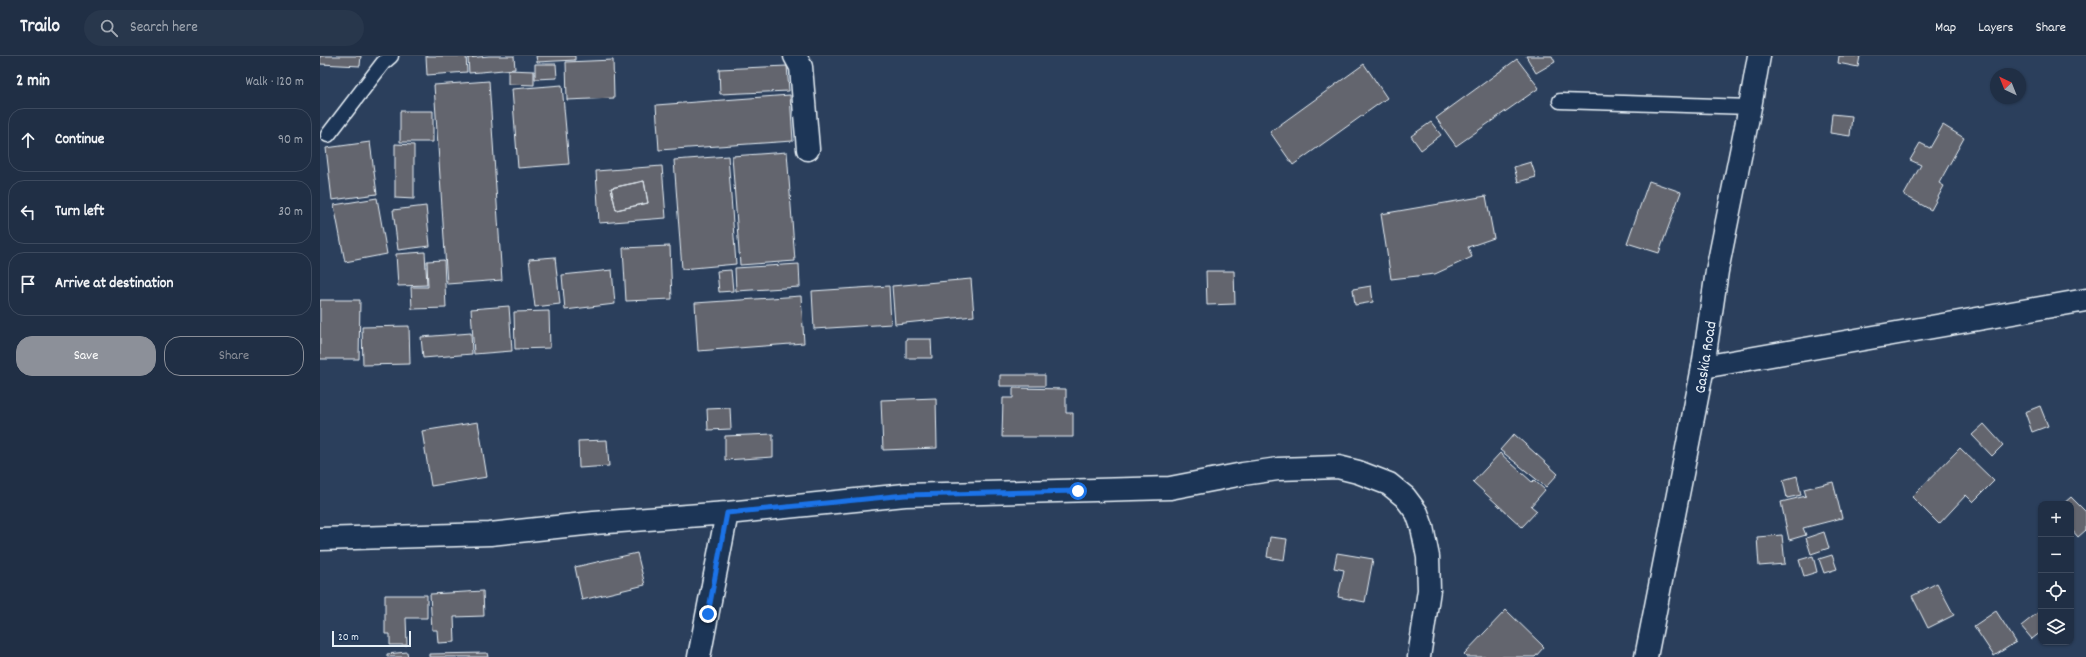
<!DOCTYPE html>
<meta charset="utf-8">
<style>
:root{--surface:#202f45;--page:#28374c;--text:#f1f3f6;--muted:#a2a9b3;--line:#3d4a5e;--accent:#8c9099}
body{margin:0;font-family:Dekko,sans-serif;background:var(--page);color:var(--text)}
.controls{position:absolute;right:12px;bottom:12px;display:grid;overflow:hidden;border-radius:8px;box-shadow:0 1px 3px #0004}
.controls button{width:36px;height:36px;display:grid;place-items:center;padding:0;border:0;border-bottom:1px solid var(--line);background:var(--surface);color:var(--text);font:20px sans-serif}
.compass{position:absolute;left:1670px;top:12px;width:36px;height:36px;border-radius:50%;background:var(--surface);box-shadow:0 1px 3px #0004;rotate:317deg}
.scale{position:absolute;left:12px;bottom:10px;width:79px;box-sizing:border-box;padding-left:4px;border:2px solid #e8f1f8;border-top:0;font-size:11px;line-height:14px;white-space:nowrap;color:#e8f1f8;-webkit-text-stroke:3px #1d3557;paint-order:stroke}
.stop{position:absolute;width:12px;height:12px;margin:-9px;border:3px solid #1a73e8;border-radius:50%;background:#fff}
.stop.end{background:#1a73e8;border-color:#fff;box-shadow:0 1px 4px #0008}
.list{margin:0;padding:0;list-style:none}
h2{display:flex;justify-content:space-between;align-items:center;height:52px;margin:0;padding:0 16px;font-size:17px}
h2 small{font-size:13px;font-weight:400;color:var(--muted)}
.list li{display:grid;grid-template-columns:26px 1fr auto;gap:12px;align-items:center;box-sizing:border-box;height:64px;margin:0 8px 8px;padding:0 8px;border:1px solid var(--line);border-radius:16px}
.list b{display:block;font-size:15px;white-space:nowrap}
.list em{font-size:13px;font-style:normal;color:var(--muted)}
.actions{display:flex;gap:8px;padding:12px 16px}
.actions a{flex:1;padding:9px 0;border:1px solid var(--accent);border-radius:16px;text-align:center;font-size:14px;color:var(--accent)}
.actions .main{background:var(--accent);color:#fff}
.icon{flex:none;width:22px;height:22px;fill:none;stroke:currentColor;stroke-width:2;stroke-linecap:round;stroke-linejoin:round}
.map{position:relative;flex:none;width:1766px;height:601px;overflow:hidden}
header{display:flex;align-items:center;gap:24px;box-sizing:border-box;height:56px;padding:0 20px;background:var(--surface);border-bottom:1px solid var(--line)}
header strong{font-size:19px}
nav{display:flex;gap:22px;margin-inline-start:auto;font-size:14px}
.search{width:280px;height:36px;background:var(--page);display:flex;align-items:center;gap:10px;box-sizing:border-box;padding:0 14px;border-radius:22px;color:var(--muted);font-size:15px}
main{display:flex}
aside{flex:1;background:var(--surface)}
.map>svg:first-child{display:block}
.building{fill:#64656e;stroke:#e8f1f8;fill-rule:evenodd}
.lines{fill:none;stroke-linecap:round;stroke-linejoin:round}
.lane-casing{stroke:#e8f1f8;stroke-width:17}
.street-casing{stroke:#e8f1f8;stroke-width:25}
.secondary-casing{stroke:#e8f1f8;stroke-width:25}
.lane{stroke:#1d3557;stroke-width:14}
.street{stroke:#1d3557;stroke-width:22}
.secondary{stroke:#1d3557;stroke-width:22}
.route{stroke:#1a73e8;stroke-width:5}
.labels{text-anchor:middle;stroke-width:3;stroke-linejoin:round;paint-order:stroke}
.street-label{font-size:16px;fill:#e8f1f8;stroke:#1d3557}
</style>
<header>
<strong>Trailo</strong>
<div class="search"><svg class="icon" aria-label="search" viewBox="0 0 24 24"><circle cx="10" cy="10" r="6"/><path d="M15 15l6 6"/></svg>Search here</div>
<nav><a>Map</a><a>Layers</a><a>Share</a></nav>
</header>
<main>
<aside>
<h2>2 min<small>Walk · 120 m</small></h2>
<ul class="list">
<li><svg class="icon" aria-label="ahead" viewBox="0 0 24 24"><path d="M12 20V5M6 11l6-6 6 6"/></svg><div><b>Continue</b></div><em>90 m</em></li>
<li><svg class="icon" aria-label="left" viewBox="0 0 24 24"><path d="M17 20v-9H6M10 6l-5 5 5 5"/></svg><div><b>Turn left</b></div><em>30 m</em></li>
<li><svg class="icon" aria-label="arrive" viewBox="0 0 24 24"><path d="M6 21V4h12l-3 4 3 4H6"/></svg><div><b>Arrive at destination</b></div></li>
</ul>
<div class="actions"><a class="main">Save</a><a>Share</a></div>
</aside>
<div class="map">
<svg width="1766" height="601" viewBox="0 0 1766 601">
<rect width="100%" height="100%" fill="#2b3f5c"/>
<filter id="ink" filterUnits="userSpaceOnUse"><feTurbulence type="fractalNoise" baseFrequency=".025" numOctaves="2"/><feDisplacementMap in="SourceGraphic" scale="8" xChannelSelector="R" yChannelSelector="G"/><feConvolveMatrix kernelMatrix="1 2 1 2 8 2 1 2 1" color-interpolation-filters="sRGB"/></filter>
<g filter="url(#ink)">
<path class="building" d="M0 0H41L40 10 0 8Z
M106 0H146L147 16 107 19Z
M169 0H194L195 13 149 17 148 2Z
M216 0H255V4L217 6Z
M1206 0H1232L1235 6 1216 17Z
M1519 0H1540L1538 11 1518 7Z
M1197 3 1219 32 1136 90 1116 62Z
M293 4 294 42 247 44 246 6Z
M215 8H236L237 22 215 23Z
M1044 8 1067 42 973 109 950 76Z
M467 10 469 35 400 38 399 13Z
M188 14 214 15V29L188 28Z
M169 25 182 224 127 228 114 29Z
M242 29 249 108 198 112 192 33Z
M470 39 473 85 339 94 336 49Z
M80 55H113V86H80Z
M1512 58 1532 60 1530 80 1510 77Z
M1111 66 1121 79 1101 94 1091 80Z
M1623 69 1644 82 1619 127 1624 130 1611 154 1584 139 1601 109 1590 104 1600 87 1610 92Z
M50 86 57 138 12 144 6 92Z
M75 88 94 89V143L75 142Z
M467 96 475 205 420 209 412 100Z
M408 100 416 208 362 213 354 104Z
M1211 106 1216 121 1198 126 1194 111Z
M342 110 346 162 279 167 276 115ZM324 125 328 147 296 154 291 132Z
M324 125 328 147 296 154 291 132Z
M1329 125 1361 136 1339 197 1307 187Z
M1166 140 1174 182 1148 191 1152 201 1115 218 1071 223 1061 158Z
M57 142 67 198 25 206 14 149Z
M106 150 110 190 78 194 73 154Z
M350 190 352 243 306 245 303 192Z
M105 196 107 229 78 230 76 198Z
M235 201 240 248 215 251 209 203Z
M124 204 126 252 92 253 91 231H108L107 205Z
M479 208 480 231 416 235 415 212Z
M292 214 295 248 245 254 242 219Z
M411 214 413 235 399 236 397 215Z
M886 215H914L915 248 887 249Z
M651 223 654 260 575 268 572 230Z
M569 230 571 268 494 273 492 235Z
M1051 230 1053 246 1035 249 1033 233Z
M481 240 484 287 378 295 375 247Z
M0 244H40L39 303H0Z
M189 250 192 295 154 298 151 253Z
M229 255 230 292 195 293 194 256Z
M89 270 90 308 43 309 42 271Z
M151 277 152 298 103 302 101 281Z
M586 283H611L612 302H586Z
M680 319H725V330H680Z
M693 332 746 333V357H753V381H682L683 342H693Z
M616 342 617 392 563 394 561 344Z
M1720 350 1728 370 1712 376 1705 356Z
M410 352 411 373 388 374 387 353Z
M158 366 167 421 111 430 102 375Z
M1664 368 1683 389 1672 400 1652 379Z
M453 378V401L405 404V380Z
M1194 378 1238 418 1226 431 1180 394Z
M287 384 289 410 259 412 258 385Z
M1640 392 1674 425 1653 446 1646 439 1619 468 1592 441Z
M1180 397 1212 426 1214 424 1225 434 1211 450 1217 455 1202 471 1153 426Z
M1477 420 1481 439 1467 442 1463 424Z
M1513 426 1522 462 1483 472 1486 479 1469 484 1461 446 1486 440 1484 433Z
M1751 441 1766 456V474L1758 481 1751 473V448H1743Z
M1504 476 1509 492 1491 498 1486 482Z
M1462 479 1465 508 1439 510 1437 481Z
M950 481 967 483 964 504 947 501Z
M317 497 325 529 262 544 255 511Z
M1017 497 1053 503 1045 546 1018 541 1024 514 1014 512Z
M1512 499 1517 513 1504 517 1499 503Z
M1493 500 1497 516 1484 520 1479 504Z
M1617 527 1634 559 1608 572 1592 540Z
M163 535 164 560 134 561 135 586 118 587 117 574H112L110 538Z
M65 539H107V562H86L87 589H70V578H65Z
M1186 554 1224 591 1215 601H1147L1144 598Z
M1721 554V576L1712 583 1701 570Z
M1676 555 1696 586 1674 600 1654 570Z
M87 596 88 601H67V598Z
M167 597 168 601H109V598Z"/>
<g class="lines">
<g class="lane-casing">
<path id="lane" d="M1240 45 1430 51
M8 79 63 7 71 0"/>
</g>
<g class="street-casing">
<path id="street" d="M475 0 481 11 488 93
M1383 311 1766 244
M0 483 170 478 274 467 407 457 585 439 850 432 923 418 958 413 1018 411 1038 416 1069 428 1085 441 1097 457 1102 471 1108 501 1109 534 1099 601
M379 601 407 457"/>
</g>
<g class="secondary-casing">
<path id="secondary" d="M1326 601 1383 311 1397 215 1430 51 1439 0"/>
</g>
<use href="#lane" class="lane"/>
<use href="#street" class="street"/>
<use href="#secondary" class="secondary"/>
</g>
</g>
<g class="lines" filter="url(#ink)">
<path class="route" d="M388 558 407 457 585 439 758 435"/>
</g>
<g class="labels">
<g class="street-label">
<text transform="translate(1384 301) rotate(-81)" y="6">Gaskia Road</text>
</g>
</g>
</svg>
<div class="controls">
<button>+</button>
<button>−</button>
<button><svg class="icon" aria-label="locate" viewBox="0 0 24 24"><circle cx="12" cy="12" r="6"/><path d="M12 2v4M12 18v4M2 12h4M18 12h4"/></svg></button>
<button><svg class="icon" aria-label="layers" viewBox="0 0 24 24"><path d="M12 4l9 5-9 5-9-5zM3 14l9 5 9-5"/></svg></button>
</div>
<svg class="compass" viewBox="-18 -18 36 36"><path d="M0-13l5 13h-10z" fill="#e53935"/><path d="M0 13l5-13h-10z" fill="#a2a9b3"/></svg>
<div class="scale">20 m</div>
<div class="stop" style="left:758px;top:435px"></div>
<div class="stop end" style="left:388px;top:558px"></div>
</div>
</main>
